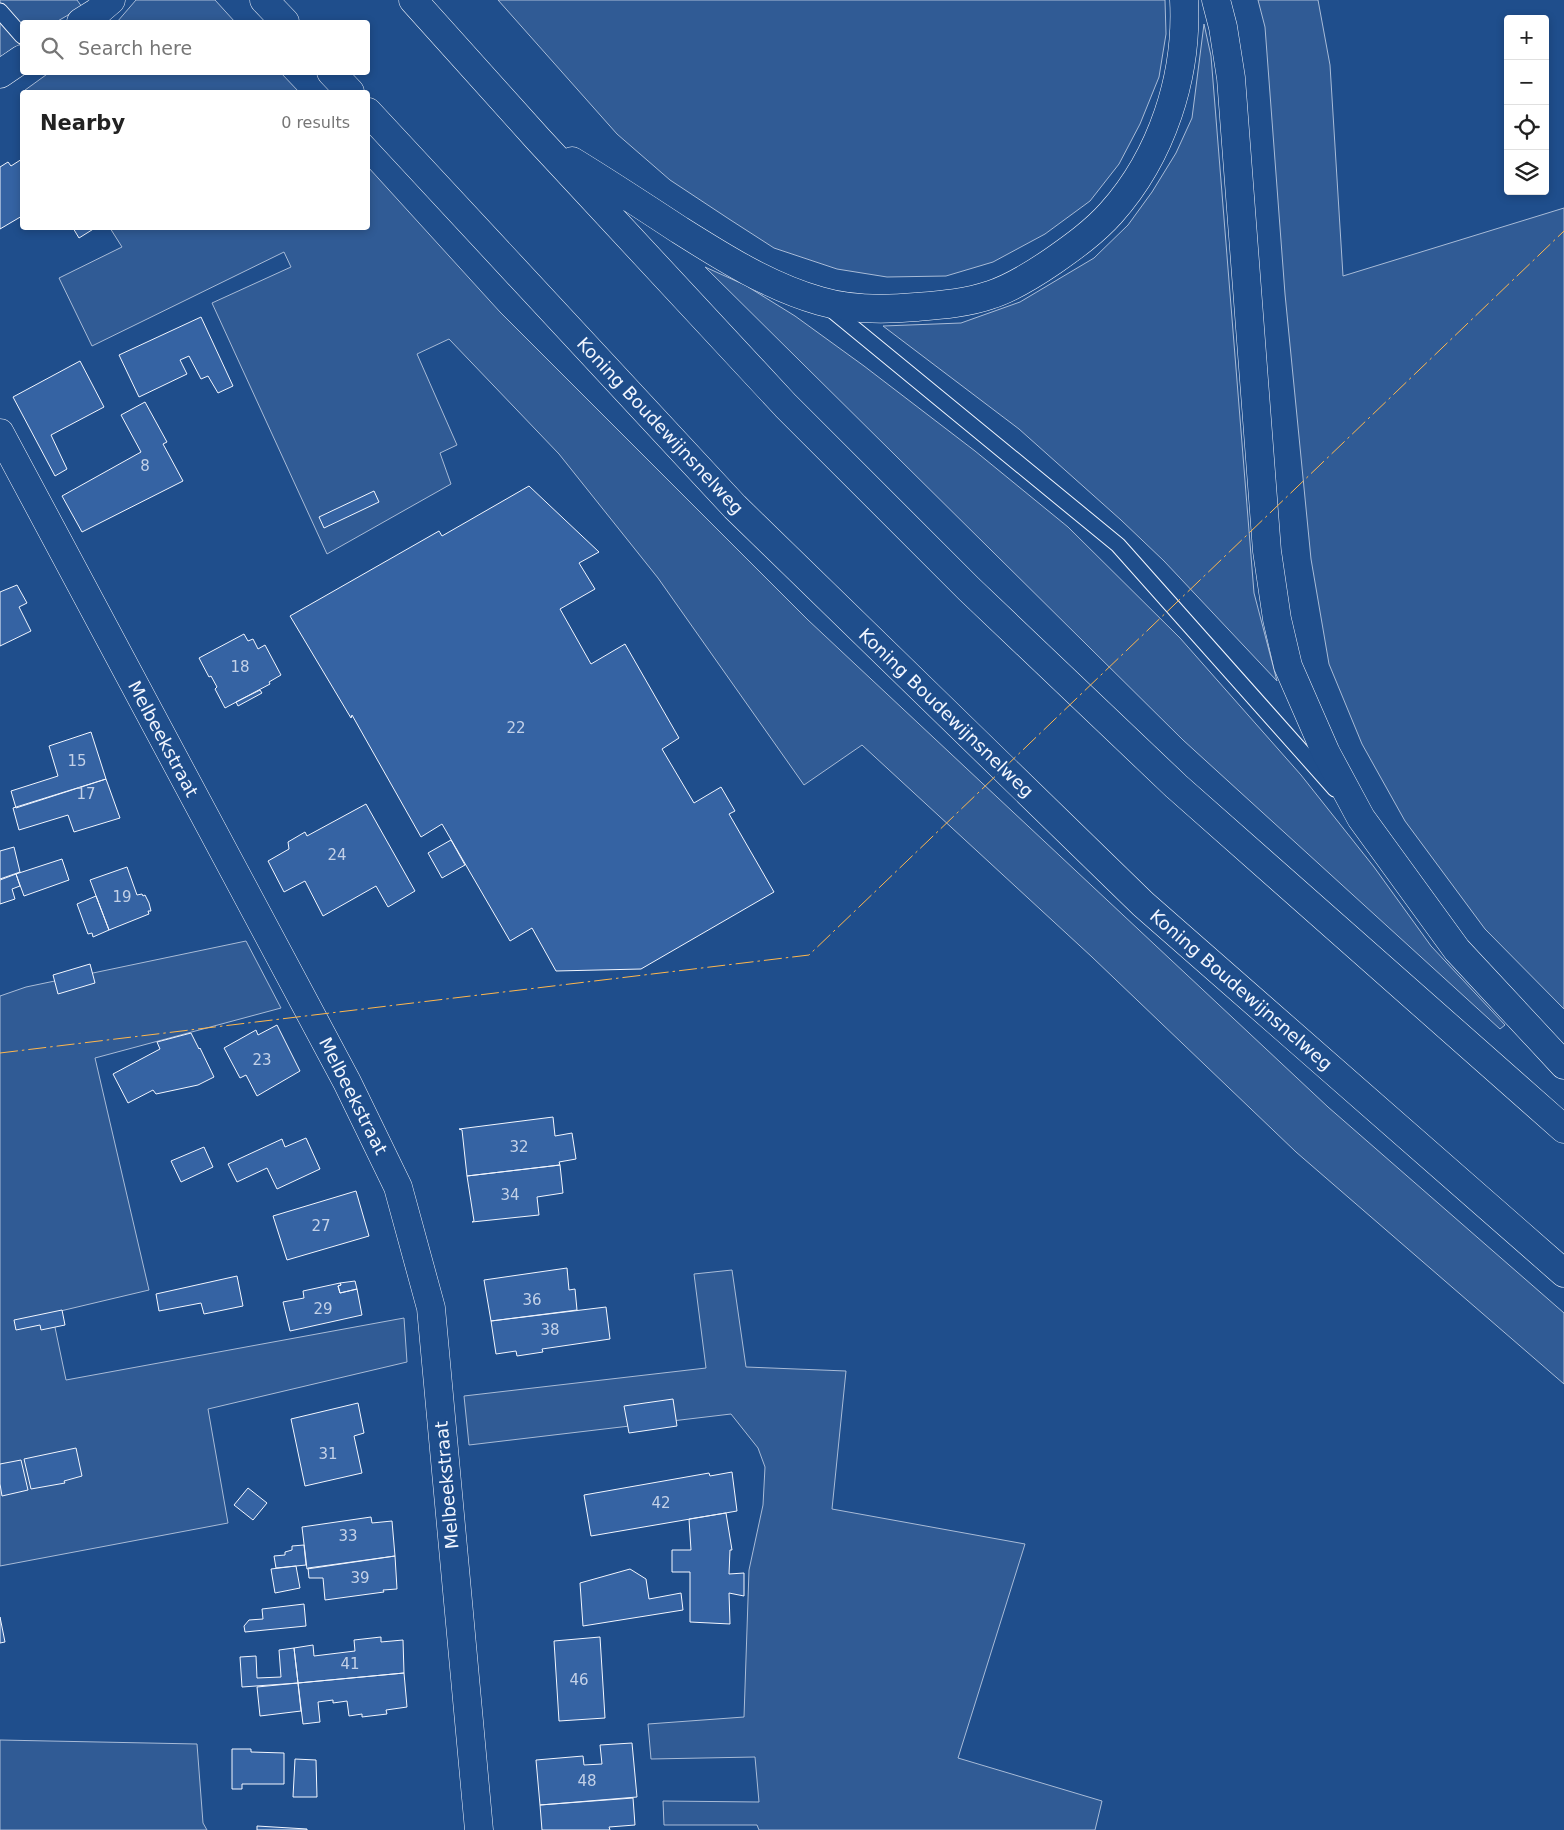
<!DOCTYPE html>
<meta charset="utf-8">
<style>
:root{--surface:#fff;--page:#f6f6f6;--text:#222;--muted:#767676;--line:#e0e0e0}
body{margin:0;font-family:"DejaVu Sans",sans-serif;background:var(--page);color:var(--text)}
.controls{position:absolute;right:15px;top:15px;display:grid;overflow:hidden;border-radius:5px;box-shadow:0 2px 8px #0003}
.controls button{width:45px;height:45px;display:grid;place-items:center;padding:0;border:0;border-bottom:1px solid var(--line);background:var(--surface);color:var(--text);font:25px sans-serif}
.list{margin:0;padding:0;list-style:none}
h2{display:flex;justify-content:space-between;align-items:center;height:65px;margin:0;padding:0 20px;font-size:21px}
h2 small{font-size:16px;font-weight:400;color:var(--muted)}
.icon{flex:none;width:28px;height:28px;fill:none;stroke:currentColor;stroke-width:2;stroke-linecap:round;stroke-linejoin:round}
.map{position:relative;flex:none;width:1564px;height:1830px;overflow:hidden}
.search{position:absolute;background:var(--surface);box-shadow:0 2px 8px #0003;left:20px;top:20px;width:350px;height:55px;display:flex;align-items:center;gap:12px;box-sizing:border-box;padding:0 18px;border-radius:5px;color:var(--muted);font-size:19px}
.panel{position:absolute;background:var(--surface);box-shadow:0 2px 8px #0003;left:20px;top:90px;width:350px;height:140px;border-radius:5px}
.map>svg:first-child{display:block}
.built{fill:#305b95;stroke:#a8bbd7}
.building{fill:#3563a3;stroke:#f2f6ff}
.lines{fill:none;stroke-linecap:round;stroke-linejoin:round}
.service-casing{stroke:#f2f6ff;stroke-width:17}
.minor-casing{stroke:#f2f6ff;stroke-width:29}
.motorway-casing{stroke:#f2f6ff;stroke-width:29}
.service{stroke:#1f4e8c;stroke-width:15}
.minor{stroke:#1f4e8c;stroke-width:28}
.motorway{stroke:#1f4e8c;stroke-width:28}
.power{stroke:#ffb74d;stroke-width:1;stroke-dasharray:18 4 2.5 4;stroke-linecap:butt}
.labels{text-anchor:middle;stroke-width:4;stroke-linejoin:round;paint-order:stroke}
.number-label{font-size:15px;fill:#c3d1e8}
.street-label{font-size:18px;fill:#f2f6ff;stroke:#1f4e8c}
</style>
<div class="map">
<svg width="1564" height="1830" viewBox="0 0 1564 1830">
<rect width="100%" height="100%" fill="#1f4e8c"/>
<path class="built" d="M0 0H77L82 7 56 22H22V43L0 57Z
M136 0H215L235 22H117Z
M498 0H1165L1166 34 1159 77 1140 124 1119 164 1090 201 1045 234 993 262 946 276 887 277 837 269 774 248 729 219 670 180 617 134Z
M1258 0H1318L1330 65 1343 276 1564 208V1009L1485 929 1405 821 1362 744 1329 664 1311 559 1285 294 1265 27Z
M1204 24 1211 56 1254 593 1277 681 1164 561 1121 520 1019 429 883 326 961 323 1020 302 1094 258 1128 225 1152 192 1176 153 1192 118Z
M50 72 281 73 299 92H22V95L21 93Z
M368 167 500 312 808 620 1328 1107 1564 1313V1384L1296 1152 1092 957 862 745 804 785 658 578 559 454 449 339 417 354 457 445 440 453 451 484 327 554 212 303 291 267 284 252 92 346 59 278 122 247 110 228H368Z
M705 267 745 285 795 316 864 366 975 451 1068 527 1180 638 1301 775 1374 867 1431 946 1505 1025 1500 1029 1183 740Z
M246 941 281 1008 95 1058 149 1290 52 1313 66 1380 404 1318 407 1362 208 1409 228 1523 0 1566V996L26 987Z
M732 1270 746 1367 846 1371 832 1509 1025 1544 958 1758 1102 1801 1095 1830H759L757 1825H664L663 1801 759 1802 755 1757 651 1759 648 1724 744 1717 749 1570 763 1505 765 1467 758 1448 731 1414 469 1445 464 1396 706 1368 694 1274Z
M0 1740 197 1744 203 1823 207 1830H0Z"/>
<path class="building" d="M22 159V216L0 229V167L8 162 11 166Z
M73 228H95L79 238Z
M201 317 233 386 218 393 208 376 201 379 189 356 180 360 187 374 139 397 119 355Z
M80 361 104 407 51 435 67 469 55 476 13 397Z
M145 402 167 442 163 444 183 481 82 532 62 496 141 452 121 415Z
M529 486 599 552 579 563 595 589 560 609 591 664 625 644 679 738 662 749 694 803 721 787 735 811 729 814 774 892 641 969 556 971 532 928 510 941 442 824 421 837 352 715 351 718 290 616 439 531 442 536Z
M374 491 379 502 324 528 319 517Z
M17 585 27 603 19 607 31 631 0 646V592Z
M244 634 248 641 253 639 258 649 265 645 281 675 269 682 270 684 225 708 215 689 217 687 211 676 209 677 199 658Z
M260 690 262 693 238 706 236 702Z
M91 732 106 779 16 808 11 791 58 776 49 746Z
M106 779 120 818 74 832 68 815 19 830 13 808Z
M366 804 415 891 388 907 376 886 323 916 305 881 284 892 268 861 289 849 288 842 305 832 307 836Z
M451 840 465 865 442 878 428 853Z
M14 847 20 872 0 879V851Z
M62 859 69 880 24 896 16 874Z
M127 867 137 895 142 894 143 896 145 895 149 903 151 911H148L149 914 109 930 90 880Z
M16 874 20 886 12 889 15 899 0 904V880Z
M96 896 109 930 93 937 92 933 88 934 77 904Z
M90 964 95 983 58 994 53 975Z
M277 1025 300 1071 257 1096 246 1075 240 1078 224 1048 256 1030 258 1035Z
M191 1033 199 1049 200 1048 214 1077 198 1085 156 1094 153 1090 128 1103 113 1074 160 1049 157 1042Z
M553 1117 555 1136 572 1133 576 1159 559 1162 560 1165 467 1176 462 1130 459 1129Z
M306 1138 320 1169 277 1189 267 1168 237 1182 228 1164 282 1139 285 1147Z
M204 1147 213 1167 181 1182 171 1161Z
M560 1165 563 1193 537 1197 539 1215 472 1222 474 1221 467 1176Z
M356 1191 369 1236 287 1260 273 1216Z
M567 1268 569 1290 575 1289 577 1310 491 1321 484 1280Z
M237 1276 243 1306 204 1314 201 1303 159 1311 156 1294Z
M355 1281 357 1289 340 1293 338 1286 341 1285 340 1283Z
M340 1283 341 1285 338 1286 340 1293 357 1289 362 1315 290 1331 283 1302 304 1298 303 1291Z
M606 1307 610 1339 542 1349 543 1352 517 1356 516 1351 496 1354 491 1321Z
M62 1310 65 1325 41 1330 40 1325 16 1330 14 1320Z
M673 1399 677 1426 629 1433 624 1406Z
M358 1403 364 1433 354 1436 362 1473 305 1486 291 1419Z
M76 1448 82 1476 64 1481 65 1483 31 1489 24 1459Z
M21 1460 28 1490 2 1496 0 1484V1464Z
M732 1472 737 1511 591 1536 584 1495 709 1473 710 1476Z
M248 1488 267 1503 253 1520 234 1505Z
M726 1513 732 1550H730L729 1574 744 1573V1596L729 1593 730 1624 690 1622V1572H672V1550H691L689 1519Z
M371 1517 372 1523 392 1521 395 1556 307 1569 302 1527Z
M304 1545 306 1565 276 1568 274 1556 285 1555V1552L292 1550V1546Z
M395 1556 397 1589 383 1590 384 1592 325 1600 323 1578H309L308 1568Z
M296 1566 300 1588 275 1593 271 1569Z
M630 1569 646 1579 649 1599 681 1593 683 1610 583 1626 580 1583Z
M304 1604 306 1626 245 1632 244 1626 249 1620 263 1619 262 1609Z
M0 1617 5 1642 0 1643Z
M381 1637V1642L403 1640 404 1673 298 1683 294 1648 313 1645 314 1656 355 1651 354 1640Z
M600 1637 605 1718 559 1721 554 1641Z
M294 1648 298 1683 242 1687 240 1657 256 1656 257 1678 281 1677 279 1650Z
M404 1673 407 1707 386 1710 387 1714 362 1717V1714L349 1716 347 1701 333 1703V1700L318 1702 320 1722 303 1724 298 1683Z
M298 1683 301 1711 260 1716 257 1687Z
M632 1743 637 1797 540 1805 536 1760 583 1756 584 1765 602 1764 600 1745Z
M232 1749H251V1752L284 1753V1784H242V1789H232Z
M295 1759 316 1760 317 1797H293Z
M633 1798 635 1825 609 1827 610 1830H542L540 1805Z
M257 1826 307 1829V1830H257Z"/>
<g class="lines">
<g class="service-casing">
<path id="service" d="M0 11 22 36
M828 307 1118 545 1335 789"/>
</g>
<g class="minor-casing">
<path id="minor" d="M81 22 97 12 111 0
M0 74 22 59
M0 433 347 1082 398 1187 431 1308 479 1830"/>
</g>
<g class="motorway-casing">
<path id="motorway" d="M264 0 285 22
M413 0 538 139 786 406 969 589 1176 786 1564 1129
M1216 0 1223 27 1231 78 1267 551 1277 619 1288 666 1326 753 1361 818 1457 950 1564 1065
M331 72 350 92
M368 112 735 507 1143 904 1564 1273
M572 161C608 183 643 206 678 229 724 258 768 286 820 301 850 310 884 310 916 307 940 305 967 303 990 295 1012 288 1034 274 1053 261 1073 247 1094 232 1111 213 1162 156 1188 76 1184 0"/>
</g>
<use href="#service" class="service"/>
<use href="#minor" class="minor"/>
<use href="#motorway" class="motorway"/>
<path class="power" d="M0 1053 809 955 1564 231"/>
</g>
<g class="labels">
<g class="number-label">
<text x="145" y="471">8</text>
<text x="240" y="672">18</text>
<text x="516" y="733">22</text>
<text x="77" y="766">15</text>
<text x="86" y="799">17</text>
<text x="337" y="860">24</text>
<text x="122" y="902">19</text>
<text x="262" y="1065">23</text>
<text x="519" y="1152">32</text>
<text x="510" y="1200">34</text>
<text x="321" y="1231">27</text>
<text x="532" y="1305">36</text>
<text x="323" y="1314">29</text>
<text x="550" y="1335">38</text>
<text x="328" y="1459">31</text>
<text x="661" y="1508">42</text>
<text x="348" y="1541">33</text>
<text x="360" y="1583">39</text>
<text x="350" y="1669">41</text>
<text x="579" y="1685">46</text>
<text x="587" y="1786">48</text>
</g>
<g class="street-label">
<text transform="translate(660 426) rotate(47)" y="6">Koning Boudewijnsnelweg</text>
<text transform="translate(946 713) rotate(44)" y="6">Koning Boudewijnsnelweg</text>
<text transform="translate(163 739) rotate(62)" y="6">Melbeekstraat</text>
<text transform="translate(1241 990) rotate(41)" y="6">Koning Boudewijnsnelweg</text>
<text transform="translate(353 1096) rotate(63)" y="6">Melbeekstraat</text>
<text transform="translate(447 1485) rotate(-95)" y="6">Melbeekstraat</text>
</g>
</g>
</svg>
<div class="controls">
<button>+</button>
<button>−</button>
<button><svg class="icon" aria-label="locate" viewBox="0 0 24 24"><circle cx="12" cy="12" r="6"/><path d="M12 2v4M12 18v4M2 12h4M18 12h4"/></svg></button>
<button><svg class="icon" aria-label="layers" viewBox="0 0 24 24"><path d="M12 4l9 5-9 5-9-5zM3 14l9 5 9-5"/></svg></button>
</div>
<div class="search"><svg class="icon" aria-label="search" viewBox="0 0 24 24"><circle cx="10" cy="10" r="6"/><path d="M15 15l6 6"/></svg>Search here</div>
<section class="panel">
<h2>Nearby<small>0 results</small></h2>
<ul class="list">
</ul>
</section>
</div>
